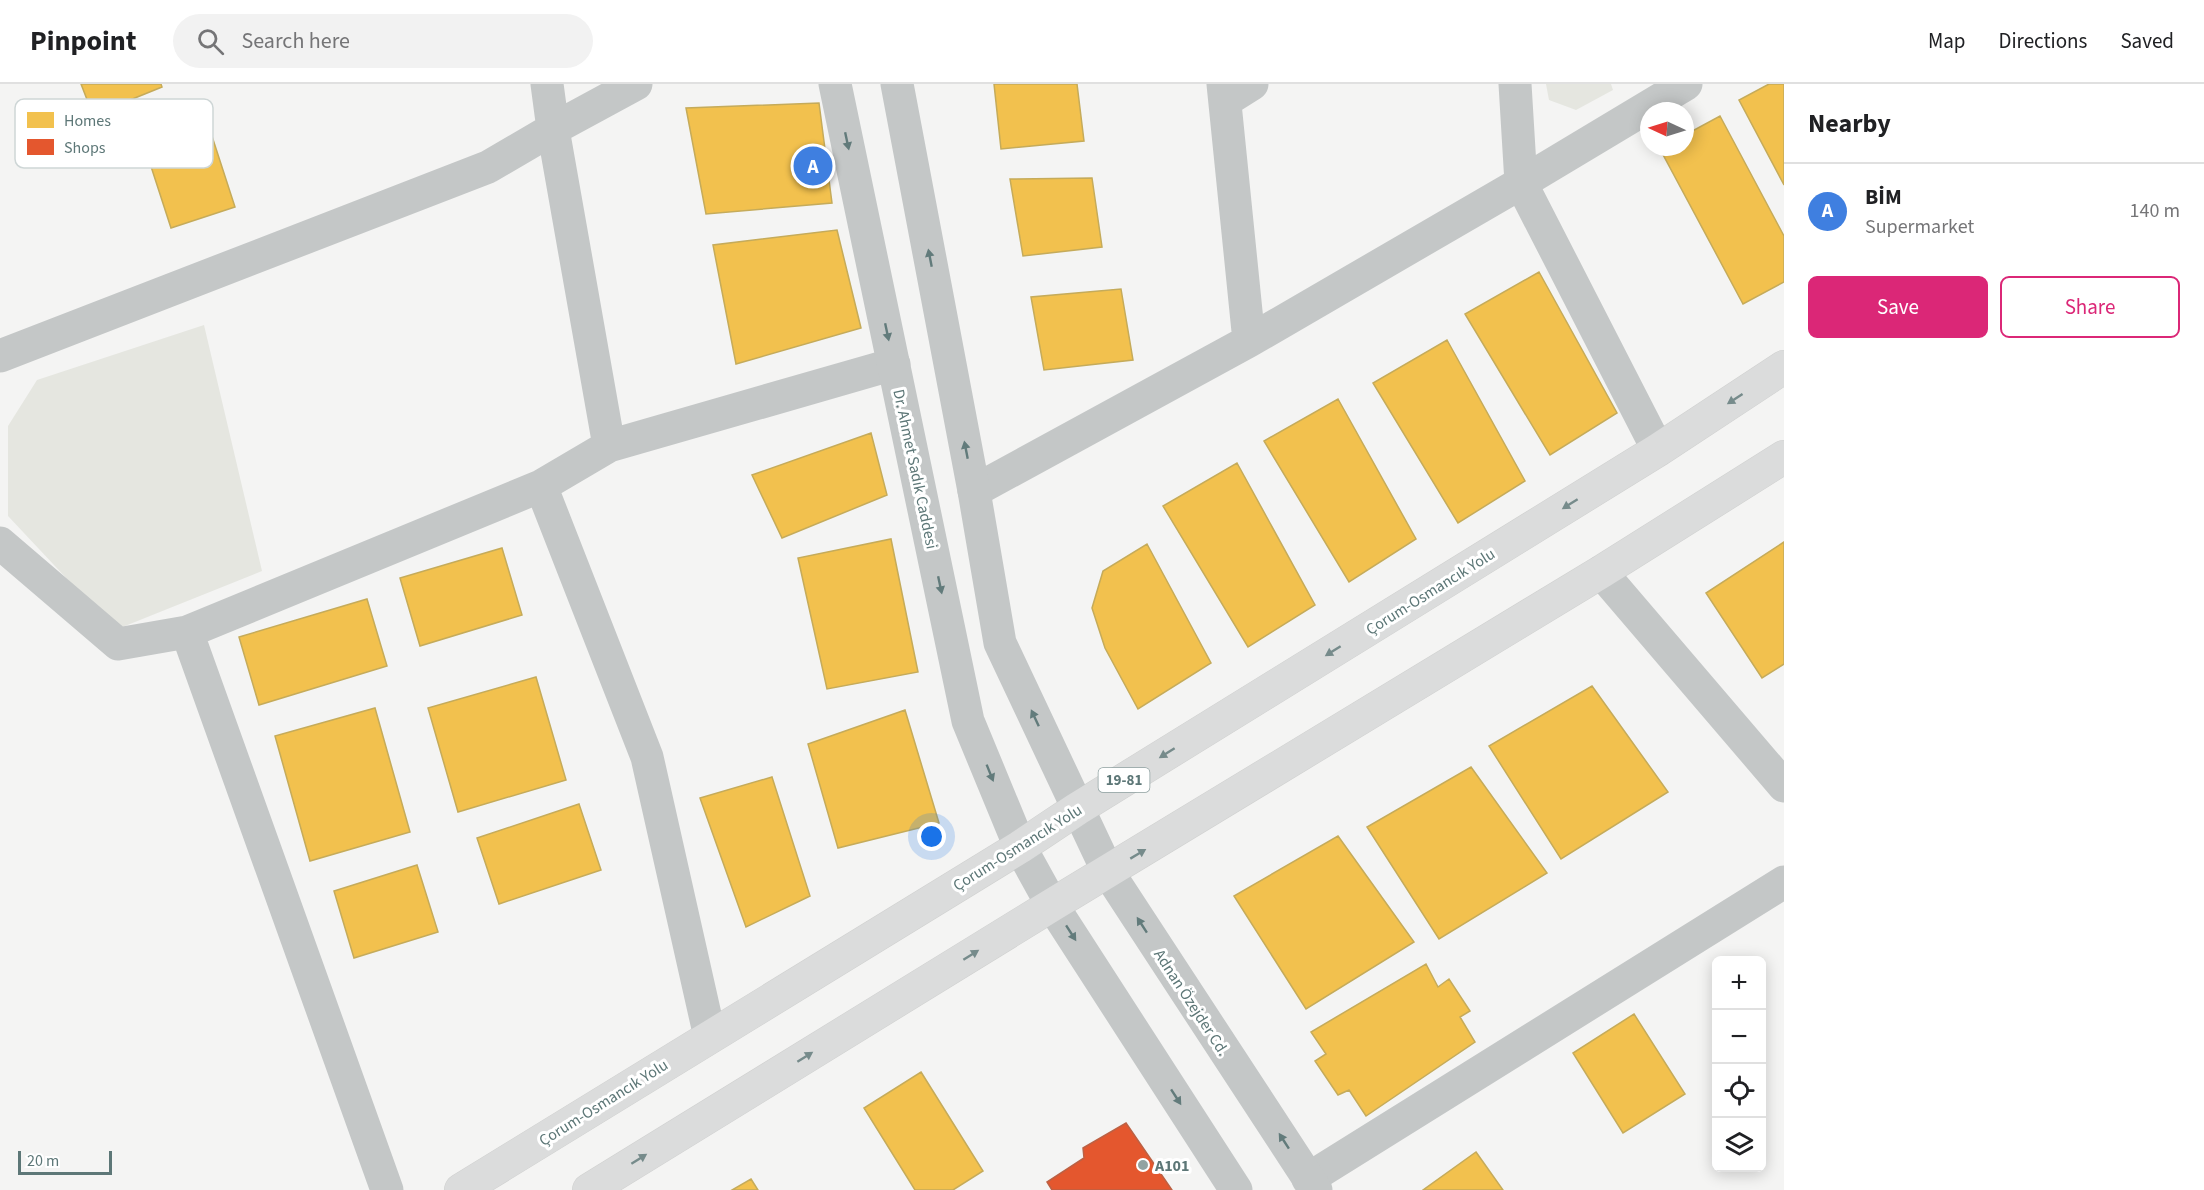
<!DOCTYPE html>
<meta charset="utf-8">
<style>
:root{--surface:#fff;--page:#f2f2f2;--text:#202124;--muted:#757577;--line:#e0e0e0;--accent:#db2777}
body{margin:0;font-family:"Source Sans 3",sans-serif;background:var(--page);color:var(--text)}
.controls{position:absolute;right:18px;bottom:18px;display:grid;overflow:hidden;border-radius:9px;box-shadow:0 3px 15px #0003}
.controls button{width:54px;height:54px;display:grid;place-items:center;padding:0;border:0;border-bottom:2px solid var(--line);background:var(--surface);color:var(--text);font:30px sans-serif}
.compass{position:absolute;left:1640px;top:18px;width:54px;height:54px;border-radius:50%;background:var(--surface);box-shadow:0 3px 15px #0003;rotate:274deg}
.scale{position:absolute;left:18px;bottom:15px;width:94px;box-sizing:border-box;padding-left:6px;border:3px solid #5d7777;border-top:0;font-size:16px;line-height:21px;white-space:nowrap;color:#5d7777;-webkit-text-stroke:4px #fff;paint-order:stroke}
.you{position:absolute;left:932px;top:753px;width:21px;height:21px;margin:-15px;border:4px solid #fff;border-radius:50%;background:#1a73e8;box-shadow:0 0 0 9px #1a73e833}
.badge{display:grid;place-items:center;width:39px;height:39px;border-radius:50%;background:var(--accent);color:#fff;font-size:20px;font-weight:700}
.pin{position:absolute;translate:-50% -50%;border:3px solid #fff;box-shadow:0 2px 6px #0006}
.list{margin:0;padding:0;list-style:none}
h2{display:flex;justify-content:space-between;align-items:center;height:78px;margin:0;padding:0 24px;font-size:26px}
h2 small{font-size:20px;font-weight:400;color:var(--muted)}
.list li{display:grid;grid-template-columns:39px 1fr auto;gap:18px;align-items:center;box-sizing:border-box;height:96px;padding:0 24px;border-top:2px solid var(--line)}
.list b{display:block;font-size:22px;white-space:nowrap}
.list p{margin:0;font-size:20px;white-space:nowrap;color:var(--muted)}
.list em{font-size:20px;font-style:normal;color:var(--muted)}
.actions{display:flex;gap:12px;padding:18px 24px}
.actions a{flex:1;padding:14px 0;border:2px solid var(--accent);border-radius:9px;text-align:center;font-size:21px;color:var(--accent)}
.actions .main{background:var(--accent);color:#fff}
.icon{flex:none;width:33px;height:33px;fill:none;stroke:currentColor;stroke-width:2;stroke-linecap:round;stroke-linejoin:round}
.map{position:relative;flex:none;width:1784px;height:1106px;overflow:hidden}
header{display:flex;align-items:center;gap:36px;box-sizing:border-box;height:84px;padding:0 30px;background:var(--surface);border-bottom:2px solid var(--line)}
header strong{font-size:28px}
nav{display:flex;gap:33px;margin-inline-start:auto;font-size:21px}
.search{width:420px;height:54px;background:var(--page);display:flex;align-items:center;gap:15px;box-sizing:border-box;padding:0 21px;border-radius:33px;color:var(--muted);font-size:22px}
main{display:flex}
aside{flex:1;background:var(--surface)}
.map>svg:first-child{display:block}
.green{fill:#e5e6e0}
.homes{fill:#f2c14e;stroke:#c5ab5a;stroke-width:1.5}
.shops{fill:#e4572e;stroke:#bc6144;stroke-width:1.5}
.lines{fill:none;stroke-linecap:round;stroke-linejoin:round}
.trunk-casing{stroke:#d0d1d0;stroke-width:34}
.minor{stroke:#c4c7c7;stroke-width:33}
.tertiary{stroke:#c4c7c7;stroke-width:33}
.trunk{stroke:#dbdcdc;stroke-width:33}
.oneway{fill:#627b7b}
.oneway2{fill:#768b8b}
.poi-dot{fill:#92a3a2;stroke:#fff;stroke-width:2}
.labels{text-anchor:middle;stroke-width:6;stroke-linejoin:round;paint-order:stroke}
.shield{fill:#fff;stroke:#8ea0a0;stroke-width:1.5}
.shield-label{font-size:15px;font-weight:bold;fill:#5d7777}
.street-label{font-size:16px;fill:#5d7777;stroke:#fff}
.poi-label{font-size:16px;font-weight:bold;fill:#5d7777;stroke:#fff;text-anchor:start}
.key{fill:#fff;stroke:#ced6d6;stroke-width:1.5}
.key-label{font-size:16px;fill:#5d7777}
</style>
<header>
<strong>Pinpoint</strong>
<div class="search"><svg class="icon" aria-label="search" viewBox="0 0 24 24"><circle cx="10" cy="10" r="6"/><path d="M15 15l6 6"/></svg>Search here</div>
<nav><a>Map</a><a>Directions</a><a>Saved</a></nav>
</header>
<main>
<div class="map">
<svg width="1784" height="1106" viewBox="0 0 1784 1106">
<rect width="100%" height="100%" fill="#f4f4f3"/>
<path class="green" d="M1546 0H1611L1613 6 1576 26 1549 16Z
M204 241 262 487 115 546 8 432V342L37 296Z"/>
<path class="homes" d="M81 0H161L162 3 93 31Z
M994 0H1077L1084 57 1001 65Z
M1769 0H1784V101L1739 16Z
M819 19 832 119 706 130 686 24Z
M1720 32 1784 152V198L1743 220 1660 65 1664 63H1685V51Z
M209 43 235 123 171 144 145 64Z
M1092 94 1102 163 1023 172 1010 95Z
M837 146 861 244 736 280 713 161Z
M1539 188 1617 329 1550 371 1465 230Z
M1121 205 1133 276 1044 286 1031 213Z
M1447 256 1525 397 1458 439 1373 299Z
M1338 315 1416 455 1349 498 1264 357Z
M871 349 887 411 782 454 752 391Z
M1237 379 1315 521 1248 563 1163 422Z
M891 455 918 588 827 605 798 474Z
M1784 458V580L1762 594 1706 509Z
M1147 460 1211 579 1138 625 1105 564 1092 524 1103 487Z
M502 464 522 531 420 562 400 494Z
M367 515 387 582 259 621 239 553Z
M536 593 566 696 458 728 428 624Z
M1592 602 1668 708 1561 775 1489 662Z
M375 624 410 748 310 777 275 652Z
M905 626 939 739 838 764 808 660Z
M1471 683 1547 789 1439 855 1367 743Z
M772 693 810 812 746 843 700 714Z
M579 720 601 786 499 820 477 754Z
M1338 752 1414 858 1306 925 1234 812Z
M417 781 438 848 354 874 334 807Z
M1426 880 1438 903 1449 895 1470 927 1460 933 1475 958 1366 1032 1349 1006 1338 1011 1315 977 1326 970 1311 948Z
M1634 930 1685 1010 1623 1049 1573 969Z
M921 988 983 1087 953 1106H915L864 1024Z
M1476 1068 1503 1106H1423Z
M751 1095 758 1106H732Z"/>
<path class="shops" d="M1126 1039 1172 1106H1052L1047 1098 1084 1074 1083 1064Z"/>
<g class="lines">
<g class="trunk-casing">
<path id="trunk" d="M461 1106 1020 763 1077 725 1658 366 1784 283
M589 1106 1052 821 1601 488 1784 373"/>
</g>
<path class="minor" d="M547 0 553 45 609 362
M1223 0 1249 257
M1515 0 1521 99 1658 366
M1225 17 1252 0
M0 272 488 83 553 45 636 0
M541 402 647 673 710 953
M974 407 1249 257 1521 99 1686 0
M0 459 118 560 187 548 541 402 609 362 894 280
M1601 488 1784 702
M187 548 387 1106
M1308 1095 1784 798"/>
<path class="tertiary" d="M835 0 968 637 1020 763 1052 821 1236 1106
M897 0 974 407 1000 559 1108 788 1316 1106"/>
<use href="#trunk" class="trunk"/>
</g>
<defs><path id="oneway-solid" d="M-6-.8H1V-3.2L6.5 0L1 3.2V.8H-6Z" transform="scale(1.5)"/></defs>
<g class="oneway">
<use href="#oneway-solid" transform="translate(847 57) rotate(78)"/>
<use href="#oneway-solid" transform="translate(930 174) rotate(-101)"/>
<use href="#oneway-solid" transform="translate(887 248) rotate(78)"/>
<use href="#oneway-solid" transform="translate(966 366) rotate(-101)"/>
<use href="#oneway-solid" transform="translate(940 501) rotate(78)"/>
<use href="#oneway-solid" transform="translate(1035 634) rotate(-115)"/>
<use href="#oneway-solid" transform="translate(990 689) rotate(68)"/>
<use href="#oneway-solid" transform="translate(1142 841) rotate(-123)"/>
<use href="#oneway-solid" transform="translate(1071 849) rotate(57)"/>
<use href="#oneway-solid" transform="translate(1176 1013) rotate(57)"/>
<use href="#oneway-solid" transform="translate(1284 1057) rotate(-123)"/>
</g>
<g class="oneway2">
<use href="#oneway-solid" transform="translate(1735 315) rotate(147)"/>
<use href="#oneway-solid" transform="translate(1570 420) rotate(148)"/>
<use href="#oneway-solid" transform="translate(1333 567) rotate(148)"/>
<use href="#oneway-solid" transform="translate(1167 669) rotate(148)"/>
<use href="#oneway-solid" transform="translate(1138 770) rotate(-31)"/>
<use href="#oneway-solid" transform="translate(971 871) rotate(-32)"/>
<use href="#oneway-solid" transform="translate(805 973) rotate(-32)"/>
<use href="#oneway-solid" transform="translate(639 1075) rotate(-32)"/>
</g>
<circle class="poi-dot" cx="1143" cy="1081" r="6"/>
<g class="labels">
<rect class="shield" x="1098.5" y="684" width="51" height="24" rx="4.5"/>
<g class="shield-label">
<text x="1124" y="701">19-81</text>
</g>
<g class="street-label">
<text transform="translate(916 385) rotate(78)" y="6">Dr. Ahmet Sadık Caddesi</text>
<text transform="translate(1430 507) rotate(-32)" y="6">Çorum-Osmancık Yolu</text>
<text transform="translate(1017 763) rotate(-32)" y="6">Çorum-Osmancık Yolu</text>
<text transform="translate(1192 918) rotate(57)" y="6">Adnan Özejder Cd.</text>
<text transform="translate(603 1018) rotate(-32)" y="6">Çorum-Osmancık Yolu</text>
</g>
<g class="poi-label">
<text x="1155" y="1087">A101</text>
</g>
</g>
<rect x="15" y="15" width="198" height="69" rx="9" class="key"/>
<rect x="27" y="28" width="27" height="16" fill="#f2c14e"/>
<rect x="27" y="55" width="27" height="16" fill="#e4572e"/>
<g class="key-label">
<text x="64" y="42">Homes</text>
<text x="64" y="69">Shops</text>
</g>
</svg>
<div class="controls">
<button>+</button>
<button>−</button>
<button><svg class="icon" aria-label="locate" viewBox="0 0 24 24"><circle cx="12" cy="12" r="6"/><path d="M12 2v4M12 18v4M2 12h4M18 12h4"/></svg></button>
<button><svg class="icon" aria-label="layers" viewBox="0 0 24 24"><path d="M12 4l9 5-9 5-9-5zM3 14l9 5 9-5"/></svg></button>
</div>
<svg class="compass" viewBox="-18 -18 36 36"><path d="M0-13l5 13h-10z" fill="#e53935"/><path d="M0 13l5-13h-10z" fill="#757577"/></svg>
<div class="scale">20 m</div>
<div class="you"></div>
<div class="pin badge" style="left:813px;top:82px;background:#3f7fe0">A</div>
</div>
<aside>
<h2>Nearby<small></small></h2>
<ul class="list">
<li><span class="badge" style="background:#3f7fe0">A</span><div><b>BİM</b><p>Supermarket</p></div><em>140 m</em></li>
</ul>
<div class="actions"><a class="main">Save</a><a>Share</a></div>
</aside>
</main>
